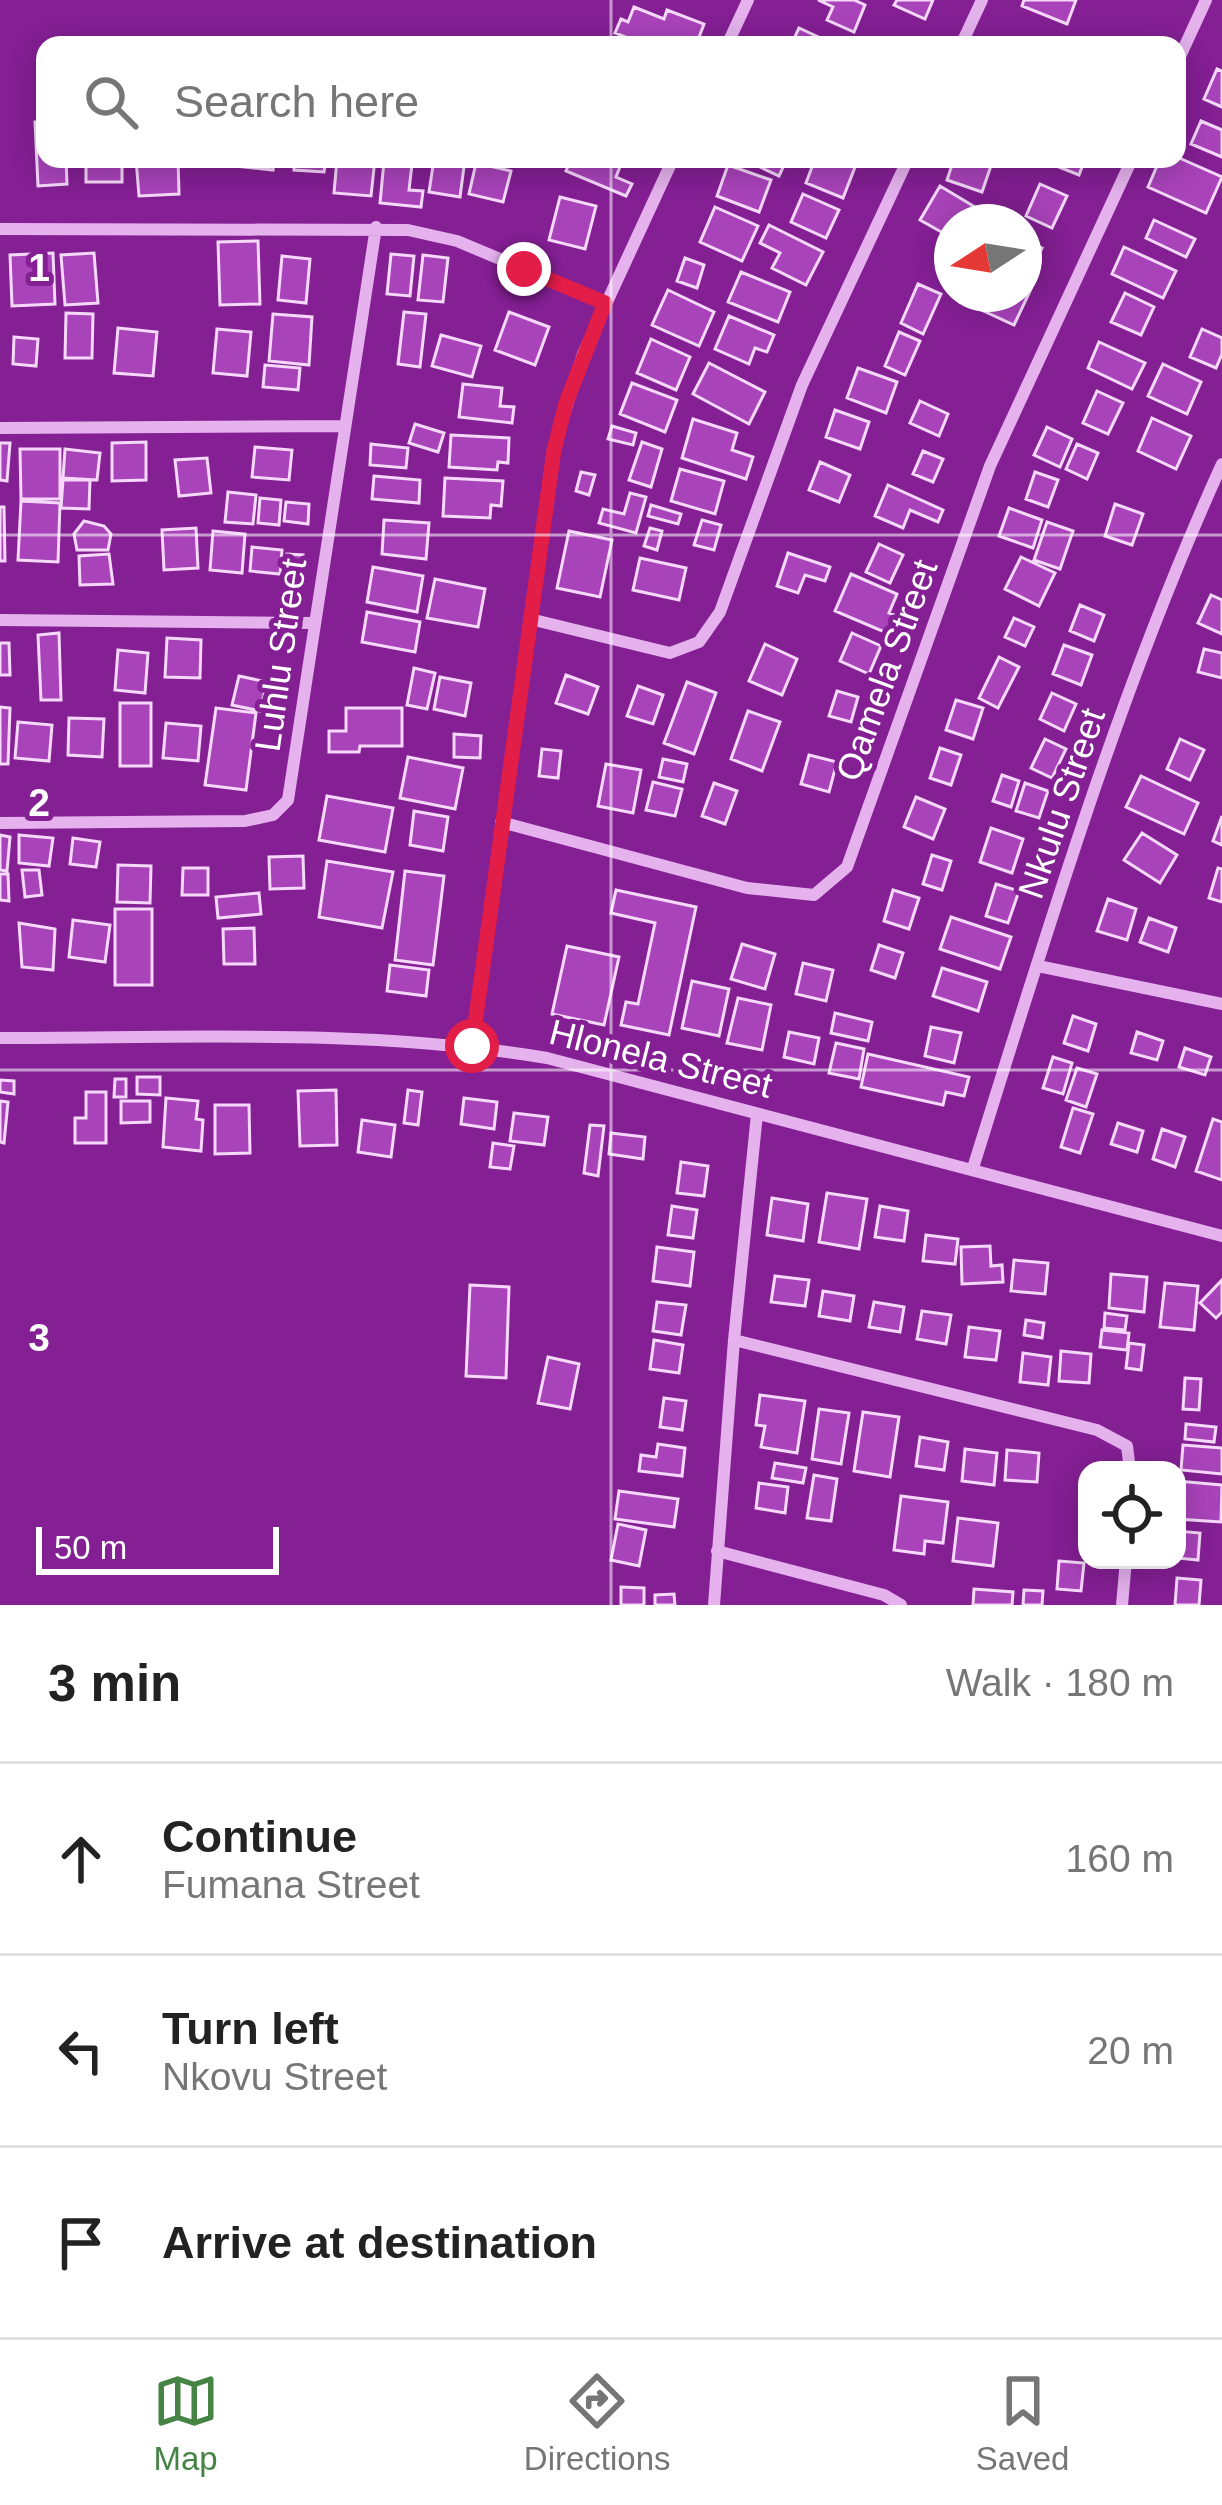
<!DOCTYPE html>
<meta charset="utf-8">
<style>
:root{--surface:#fff;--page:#f2f2f2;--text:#222;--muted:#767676;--line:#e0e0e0;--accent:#468446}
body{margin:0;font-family:Helvetica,sans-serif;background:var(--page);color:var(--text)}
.controls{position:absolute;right:36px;bottom:36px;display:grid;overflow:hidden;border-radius:24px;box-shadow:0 6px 30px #0003}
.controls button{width:108px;height:108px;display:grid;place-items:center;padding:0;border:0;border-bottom:3px solid var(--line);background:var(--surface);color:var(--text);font:60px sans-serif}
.compass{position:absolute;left:934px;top:204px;width:108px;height:108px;border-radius:50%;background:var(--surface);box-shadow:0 6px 30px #0003;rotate:258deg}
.scale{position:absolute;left:36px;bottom:30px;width:243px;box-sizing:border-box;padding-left:12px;border:6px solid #fff;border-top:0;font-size:33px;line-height:42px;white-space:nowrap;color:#fff;-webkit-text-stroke:9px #841f94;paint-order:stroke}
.stop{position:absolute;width:36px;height:36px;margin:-27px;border:9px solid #e11d48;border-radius:50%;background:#fff}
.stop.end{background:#e11d48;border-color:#fff;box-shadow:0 3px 12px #0008}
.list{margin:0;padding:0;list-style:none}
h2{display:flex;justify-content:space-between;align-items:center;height:156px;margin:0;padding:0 48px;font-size:51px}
h2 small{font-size:39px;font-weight:400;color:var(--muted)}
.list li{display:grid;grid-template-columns:78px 1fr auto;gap:36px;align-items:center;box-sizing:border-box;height:192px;padding:0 48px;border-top:3px solid var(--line)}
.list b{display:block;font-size:45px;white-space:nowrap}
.list p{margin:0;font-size:39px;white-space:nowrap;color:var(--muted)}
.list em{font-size:39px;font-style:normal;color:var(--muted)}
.icon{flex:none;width:66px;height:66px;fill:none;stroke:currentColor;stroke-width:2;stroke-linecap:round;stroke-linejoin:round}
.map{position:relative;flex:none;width:1222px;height:1605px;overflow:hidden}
.search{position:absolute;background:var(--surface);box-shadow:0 6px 30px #0003;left:36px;right:36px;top:36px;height:132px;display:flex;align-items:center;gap:30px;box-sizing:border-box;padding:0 42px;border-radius:24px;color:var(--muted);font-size:45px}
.sheet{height:732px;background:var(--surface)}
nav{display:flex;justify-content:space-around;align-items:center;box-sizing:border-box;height:168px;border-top:3px solid var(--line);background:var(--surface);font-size:33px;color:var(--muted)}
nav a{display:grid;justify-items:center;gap:6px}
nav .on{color:var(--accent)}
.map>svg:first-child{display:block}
.building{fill:#a943ba;stroke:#f5d8fa;stroke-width:3}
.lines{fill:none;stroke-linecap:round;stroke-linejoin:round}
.street{stroke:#e5b2ee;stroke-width:12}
.route{stroke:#e11d48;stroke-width:15}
.grid{fill:none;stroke:#fff;stroke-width:3;stroke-opacity:0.55}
.labels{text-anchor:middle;stroke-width:10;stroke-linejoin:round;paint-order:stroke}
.street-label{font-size:36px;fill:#fff;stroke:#841f94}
.grid-label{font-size:39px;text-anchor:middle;font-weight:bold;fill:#fff;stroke:#841f94;stroke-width:10;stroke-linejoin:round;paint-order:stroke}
</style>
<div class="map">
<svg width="1222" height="1605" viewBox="0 0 1222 1605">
<rect width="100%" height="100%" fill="#841f94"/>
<path class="building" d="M818 0H854L865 5 854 32 827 20 833 7Z
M897 0H933L925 19 894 5Z
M1024 0H1076L1067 24 1022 6Z
M634 7 664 19 667 10 704 24 696 45H646L615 33 621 19 628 22Z
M799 28 836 45H791Z
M1217 69 1222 71V107L1204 99Z
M1201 121 1222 130V157L1191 144Z
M35 122H45V159H66L67 184 38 186Z
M1177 157 1222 177 1206 213 1148 187 1160 159Z
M86 159H122V182H86Z
M136 159H178L179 194 139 196Z
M234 159H274L273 170 234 166Z
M294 159H326L324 172 294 170Z
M337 159H375L371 196 334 193Z
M434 159H465L460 197 429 192Z
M571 159H623L616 177 632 184 626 196 566 171Z
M743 159H787L779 176Z
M815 159 857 162 843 198 806 183Z
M954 159 993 160 982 192 947 180Z
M1050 159H1085L1079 175 1049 163Z
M384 161 412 164 409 190 423 191 421 207 380 203Z
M476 163 511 171 503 202 469 194Z
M728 165 771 180 759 212 717 196Z
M1040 184 1067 196 1052 228 1026 216Z
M940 186 975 207 967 222H952V238L920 220Z
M803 194 839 210 826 238 791 222Z
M560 197 596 206 585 249 549 240Z
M715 207 758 226 742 261 700 242Z
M1154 220 1195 239 1186 257 1146 238Z
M769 225 823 252 806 285 772 268 780 253 760 243Z
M1024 240 1042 248 1032 270 1024 267Z
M258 241 260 304 220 305 218 242Z
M1124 247 1176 271 1163 298 1112 274Z
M53 253 55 304 12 306 10 255Z
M94 253 98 303 65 305 61 255Z
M391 254 414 256 410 296 387 294Z
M423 255 448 258 443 302 418 300Z
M282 256 310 259 306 303 278 300Z
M685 258 704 265 697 288 677 281Z
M741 272 790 292 778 322 728 302Z
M918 284 941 294 923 334 901 323Z
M1024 286 1031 289 1014 325 975 307 981 294H1024Z
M668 290 714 312 699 346 652 325Z
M1125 293 1154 307 1141 335 1111 322Z
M404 312 426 314 420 367 398 364Z
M509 312 549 327 535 365 495 350Z
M66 313 93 314 92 358H65Z
M273 314 312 317 309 365 269 361Z
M729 316 774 335 767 352 755 348 749 364 715 349Z
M118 328 157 332 153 376 114 373Z
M217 329 251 332 247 376 213 373Z
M1202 329 1222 338V354L1216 368 1190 357Z
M899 332 920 341 905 375 885 366Z
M441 335 481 346 472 377 432 366Z
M14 337 38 339 36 366 13 364Z
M651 339 690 357 676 390 637 373Z
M1099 342 1145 363 1132 389 1088 368Z
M709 363 765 392 749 424 693 394Z
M1163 364 1201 382 1187 414 1148 396Z
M265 365 300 368 298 390 263 387Z
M858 368 897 382 886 413 847 398Z
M632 383 677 400 665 432 620 414Z
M463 384 502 388 500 406 514 407 512 423 459 417Z
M1097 391 1123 403 1108 434 1083 423Z
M920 401 948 414 939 436 910 423Z
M835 410 869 422 860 449 826 437Z
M1152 418 1191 436 1176 469 1138 451Z
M693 419 737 433 732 450 753 457 746 479 682 458Z
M415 424 444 433 438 452 409 443Z
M612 426 636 433 633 445 608 439Z
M1047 427 1072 439 1060 467 1034 455Z
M451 435 509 438 508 463 498 462 497 470 449 467Z
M146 442V480L112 481V443Z
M642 442 662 449 651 487 629 480Z
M0 443H10L7 481 0 480Z
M371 444 408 448 406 468 370 465Z
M1077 444 1098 453 1087 479 1066 469Z
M255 447 292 450 289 480 252 477Z
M20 449H60V499H21Z
M65 449 100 453 97 480 63 478Z
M923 451 943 459 933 482 913 474Z
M207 458 211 493 179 496 175 460Z
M820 462 850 475 839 502 809 490Z
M680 469 724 481 715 514 671 501Z
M581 472 595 475 589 495 576 491Z
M1035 472 1058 480 1048 507 1026 499Z
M374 476 420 480 419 503 372 499Z
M445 478 503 481 501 506 491 505 490 518 443 516Z
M63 480H90L89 509 61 508Z
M888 485 943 510 938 522 910 510 903 528 875 516Z
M228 492 256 495 253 524 225 522Z
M630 493 646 497 636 533 599 523 603 509 624 514Z
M260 498 281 500 279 525 258 523Z
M21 501 60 503 58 562 18 560Z
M286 502 309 504 308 524 284 521Z
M1115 504 1143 514 1132 545 1105 536Z
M651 505 681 514 678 524 648 516Z
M0 507H4L5 561H0Z
M1009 508 1042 520 1033 548 999 536Z
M384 520 429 523 426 559 382 554Z
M702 520 721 525 714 550 694 545Z
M84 521 104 526 111 534 108 550H77L74 534Z
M1047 522 1073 531 1060 569 1034 560Z
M196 528 198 568 164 570 162 530Z
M650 528 662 531 657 550 644 546Z
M213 531 245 534 242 573 210 570Z
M569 531 612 540 600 597 557 588Z
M879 544 903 555 890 583 866 572Z
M252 547 282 550 280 574 250 571Z
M788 553 830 567 825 581 805 575 798 593 777 586Z
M109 554 113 584 80 585 79 556Z
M287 554 303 555 301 570 286 568Z
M1021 557 1055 573 1039 606 1005 589Z
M640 558 686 568 679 600 633 590Z
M373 567 423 576 417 612 367 602Z
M851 574 897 594 889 613 909 621 901 639 835 611Z
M435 579 485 589 478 627 427 618Z
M1211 595 1222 600V634L1198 623Z
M1080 605 1104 615 1094 641 1070 631Z
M367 612 420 622 415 652 362 642Z
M1014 618 1034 627 1025 646 1005 637Z
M59 633 61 700H41L38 635Z
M852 633 881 646 869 674 840 661Z
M167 638 201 640 200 678 165 677Z
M0 643H9L10 675H0Z
M765 644 797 659 782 695 749 681Z
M1064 645 1092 655 1081 685 1053 674Z
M1204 649 1222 653V678L1198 672Z
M118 650 148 653 145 693 115 690Z
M999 657 1019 667 998 708 979 698Z
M414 668 435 673 427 709 407 705Z
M566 675 598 687 588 714 556 703Z
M239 676 267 682 260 711 232 705Z
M440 677 471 683 465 716 434 709Z
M687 682 716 693 694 754 664 743Z
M638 686 663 695 653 724 627 716Z
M837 691 858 697 851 722 829 716Z
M1052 693 1076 704 1064 731 1040 719Z
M956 700 983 708 973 739 946 730Z
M120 703H151V766H120Z
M0 707 10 708 8 764H0Z
M216 708 256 713 246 790 205 785Z
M346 708H402V746H360L359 752H329V731H346Z
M748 711 780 722 762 771 731 759Z
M69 718 104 719 102 757 68 755Z
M18 722 52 725 49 761 15 758Z
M166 723 201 726 198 761 163 758Z
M454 734 481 736 480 758 454 757Z
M1045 739 1066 749 1052 778 1031 768Z
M1180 739 1204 750 1190 780 1167 769Z
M940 748 961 755 951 785 930 778Z
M542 749 561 751 558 778 539 776Z
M809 755 837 762 829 792 801 784Z
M408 757 463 768 455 809 400 798Z
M663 759 687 764 683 782 659 777Z
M606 764 641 770 633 813 598 806Z
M1002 775 1019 781 1011 807 993 801Z
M1141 776 1198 803 1184 834 1126 807Z
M653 782 682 789 675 816 646 810Z
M714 783 737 791 725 824 702 816Z
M1025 783 1048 791 1039 818 1016 811Z
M327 796 393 808 385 852 319 840Z
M916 797 945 809 933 839 904 827Z
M414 811 448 817 443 851 410 845Z
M1222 816V845L1213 841Z
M991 828 1023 839 1012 873 980 862Z
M1142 833 1177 855 1160 883 1124 860Z
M0 835 10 837 7 871 0 870Z
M19 835 53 838 49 866 19 863Z
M73 838 100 842 96 867 70 864Z
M932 855 951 861 942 890 923 884Z
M303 856 304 888 270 889 269 857Z
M327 861 393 872 382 928 319 917Z
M118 865 151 866 150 903 117 902Z
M183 868H208V895H182Z
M1218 868 1222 869V902L1209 898Z
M22 870H39L42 895 25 897Z
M405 871 444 876 433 965 395 960Z
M0 874H8L9 901 0 900Z
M996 884 1019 891 1008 923 986 916Z
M616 890 696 907 669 1035 621 1025 626 1002 638 1004 655 923 611 913Z
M893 890 919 898 909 929 884 921Z
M259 893 261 914 218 918 216 897Z
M1108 899 1136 909 1127 940 1097 931Z
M115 909H152V985H115Z
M951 917 1011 937 1000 969 940 949Z
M1149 918 1176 928 1168 952 1140 942Z
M73 920 110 925 105 962 69 957Z
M19 923 55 929 53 970 22 967Z
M254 928 255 964H224L223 929Z
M742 944 775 954 765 989 731 979Z
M879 945 903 953 895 978 871 970Z
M567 946 619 957 604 1025 552 1014Z
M803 963 833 970 826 1001 796 994Z
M390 965 429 970 426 996 387 991Z
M942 968 987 982 978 1011 933 996Z
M692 981 729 989 719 1036 682 1028Z
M738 998 771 1005 762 1050 727 1043Z
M835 1013 872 1022 868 1041 831 1033Z
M1073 1016 1096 1024 1088 1051 1064 1043Z
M931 1027 961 1033 954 1063 925 1056Z
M789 1032 819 1038 814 1064 784 1057Z
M1137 1032 1163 1041 1157 1060 1131 1053Z
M836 1043 864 1049 859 1079 829 1073Z
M1185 1048 1211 1057 1205 1075 1179 1067Z
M868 1054 969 1077 964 1096 946 1092 943 1105 861 1087Z
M1053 1057 1072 1063 1063 1094 1043 1088Z
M1077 1068 1097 1074 1086 1107 1066 1100Z
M137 1077H160V1095L137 1094Z
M115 1079H126V1097H114Z
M0 1080 14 1081V1094L0 1092Z
M336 1090 337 1145 300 1146 298 1091Z
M408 1090 422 1092 418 1125 404 1123Z
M86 1092H106V1143H75V1118H86Z
M166 1098 198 1101 196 1119 203 1120 201 1151 163 1147Z
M464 1098 497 1102 494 1129 461 1124Z
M0 1101 8 1102 4 1143 0 1142Z
M121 1101H150V1122L121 1123Z
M215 1105H249L250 1153 215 1154Z
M1073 1108 1093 1114 1080 1153 1061 1147Z
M514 1113 548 1117 544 1145 510 1141Z
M1213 1119 1222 1122V1180L1196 1171Z
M362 1120 395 1125 391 1157 358 1152Z
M1118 1123 1143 1131 1137 1152 1111 1144Z
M590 1125 604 1126 598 1176 584 1173Z
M1162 1129 1185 1137 1175 1167 1153 1159Z
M611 1133 645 1137 643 1159 609 1154Z
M493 1143 514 1146 510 1169 490 1167Z
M681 1162 708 1166 704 1196 677 1193Z
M827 1193 867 1199 859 1249 819 1242Z
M772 1198 808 1204 803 1241 767 1235Z
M672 1206 697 1210 693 1238 668 1235Z
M880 1206 908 1211 904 1241 875 1237Z
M926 1235 958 1239 955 1264 923 1261Z
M990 1246 991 1266 1002 1265 1003 1282 962 1284 961 1247Z
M657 1247 694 1252 690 1286 653 1281Z
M1014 1260 1048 1263 1045 1294 1011 1291Z
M1111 1274 1147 1277 1144 1312 1109 1308Z
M775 1276 809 1280 805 1306 771 1302Z
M1222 1280V1312L1216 1318 1200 1303Z
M1165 1283 1198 1286 1194 1330 1160 1327Z
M470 1285 509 1287 506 1378 466 1376Z
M823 1291 854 1296 850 1321 819 1316Z
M657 1302 686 1305 681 1335 653 1331Z
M874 1302 904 1307 900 1332 869 1327Z
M922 1311 951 1315 946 1344 917 1339Z
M1105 1313 1127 1316 1125 1330 1104 1328Z
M1026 1320 1044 1323 1042 1338 1024 1335Z
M969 1327 1000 1331 996 1360 965 1357Z
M1102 1330 1129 1333 1127 1350 1100 1347Z
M654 1340 683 1345 679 1373 650 1369Z
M1129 1343 1144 1345 1141 1370 1126 1368Z
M1061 1351 1091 1354 1089 1383 1059 1381Z
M1023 1353 1051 1357 1048 1385 1020 1382Z
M548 1357 579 1364 570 1409 538 1403Z
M1185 1378 1201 1379 1199 1410 1183 1409Z
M760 1395 805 1401 797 1453 761 1447 765 1426 756 1425Z
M664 1398 686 1401 682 1430 660 1427Z
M819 1409 849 1413 841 1464 812 1459Z
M863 1412 899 1417 890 1477 854 1471Z
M1186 1424 1216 1427 1214 1442 1185 1439Z
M920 1437 948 1442 944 1470 916 1466Z
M658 1444 685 1448 682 1476 639 1471 641 1455 656 1457Z
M1183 1445 1222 1448V1474L1181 1470Z
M965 1449 997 1453 994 1485 962 1481Z
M1007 1450 1039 1453 1037 1482 1005 1480Z
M775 1463 806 1468 803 1483 772 1478Z
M814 1475 837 1479 831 1521 807 1518Z
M1177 1481 1222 1485 1221 1522 1177 1519Z
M759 1483 788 1487 785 1513 756 1508Z
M619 1491 678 1499 674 1527 615 1519Z
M901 1496 948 1502 943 1543 925 1541 924 1554 894 1550Z
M958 1518 998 1523 993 1566 953 1561Z
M618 1524 646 1530 639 1566 611 1560Z
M1177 1531 1200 1533 1198 1560 1177 1558Z
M1059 1561 1084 1563 1081 1591 1057 1589Z
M1177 1578 1201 1580 1199 1605H1175Z
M621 1587 644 1588V1605H621Z
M974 1589 1013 1592 1012 1605H973Z
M1024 1590 1043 1591 1042 1605H1023Z
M674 1594 675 1605H655V1595Z"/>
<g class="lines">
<path class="street" d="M727 45 748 0
M961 45 982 0
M1177 63 1206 0
M0 229 408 230 457 241 605 303
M0 428 345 426
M530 619 670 653 699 642 720 612 802 385 908 159
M0 620 315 623
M501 822 747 888 814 895 847 867 990 466 1132 159
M0 823 245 821 273 815 288 800 376 227
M1038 966 1222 1004
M0 1038C182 1038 367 1028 547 1058L1222 1236
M472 1046 553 450 583 354 673 159
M973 1168C1047 932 1119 690 1222 464
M734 1340 1097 1430 1127 1446 1130 1470
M717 1551 884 1595 901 1605
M714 1605 734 1340 757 1114
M1122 1605 1126 1560"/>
</g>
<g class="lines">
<path class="route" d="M472 1046 554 450 566 403 605 303 524 269"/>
</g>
<path class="grid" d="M611 0V45M611 159V1605M0 535H1222M0 1070H1222"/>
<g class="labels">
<g class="street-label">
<text transform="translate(280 655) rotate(-82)" y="13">Luhlu Street</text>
<text transform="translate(886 670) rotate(-70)" y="13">Qamela Street</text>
<text transform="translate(1061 803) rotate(-71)" y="13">Nkulu Street</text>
<text transform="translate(661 1058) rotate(14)" y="13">Hlonela Street</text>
</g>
</g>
<g class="grid-label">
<text x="39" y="281">1</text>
<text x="39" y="816">2</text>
<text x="39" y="1351">3</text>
</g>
</svg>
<div class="controls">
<button><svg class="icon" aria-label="locate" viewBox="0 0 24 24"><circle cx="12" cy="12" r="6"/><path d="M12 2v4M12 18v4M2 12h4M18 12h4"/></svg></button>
</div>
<svg class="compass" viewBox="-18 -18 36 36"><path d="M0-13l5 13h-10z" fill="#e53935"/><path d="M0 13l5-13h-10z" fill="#767676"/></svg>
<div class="scale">50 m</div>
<div class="stop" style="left:472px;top:1046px"></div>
<div class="stop end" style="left:524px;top:269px"></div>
<div class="search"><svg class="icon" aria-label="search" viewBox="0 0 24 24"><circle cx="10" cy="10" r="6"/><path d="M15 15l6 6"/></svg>Search here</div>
</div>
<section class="sheet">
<h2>3 min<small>Walk · 180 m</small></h2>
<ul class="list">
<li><svg class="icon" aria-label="ahead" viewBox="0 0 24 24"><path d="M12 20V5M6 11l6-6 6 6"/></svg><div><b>Continue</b><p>Fumana Street</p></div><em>160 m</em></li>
<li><svg class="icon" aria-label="left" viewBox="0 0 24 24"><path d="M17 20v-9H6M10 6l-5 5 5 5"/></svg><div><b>Turn left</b><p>Nkovu Street</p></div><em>20 m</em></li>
<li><svg class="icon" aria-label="arrive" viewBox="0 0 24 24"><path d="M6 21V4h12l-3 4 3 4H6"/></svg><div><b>Arrive at destination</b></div></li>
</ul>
</section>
<nav>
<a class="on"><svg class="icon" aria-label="map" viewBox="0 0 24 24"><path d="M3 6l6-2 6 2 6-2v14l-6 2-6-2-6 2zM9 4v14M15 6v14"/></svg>Map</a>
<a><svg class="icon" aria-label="directions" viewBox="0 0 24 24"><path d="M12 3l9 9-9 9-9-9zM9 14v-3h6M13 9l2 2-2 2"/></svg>Directions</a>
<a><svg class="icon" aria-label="saved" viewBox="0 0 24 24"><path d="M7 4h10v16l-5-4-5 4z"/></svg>Saved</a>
</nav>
